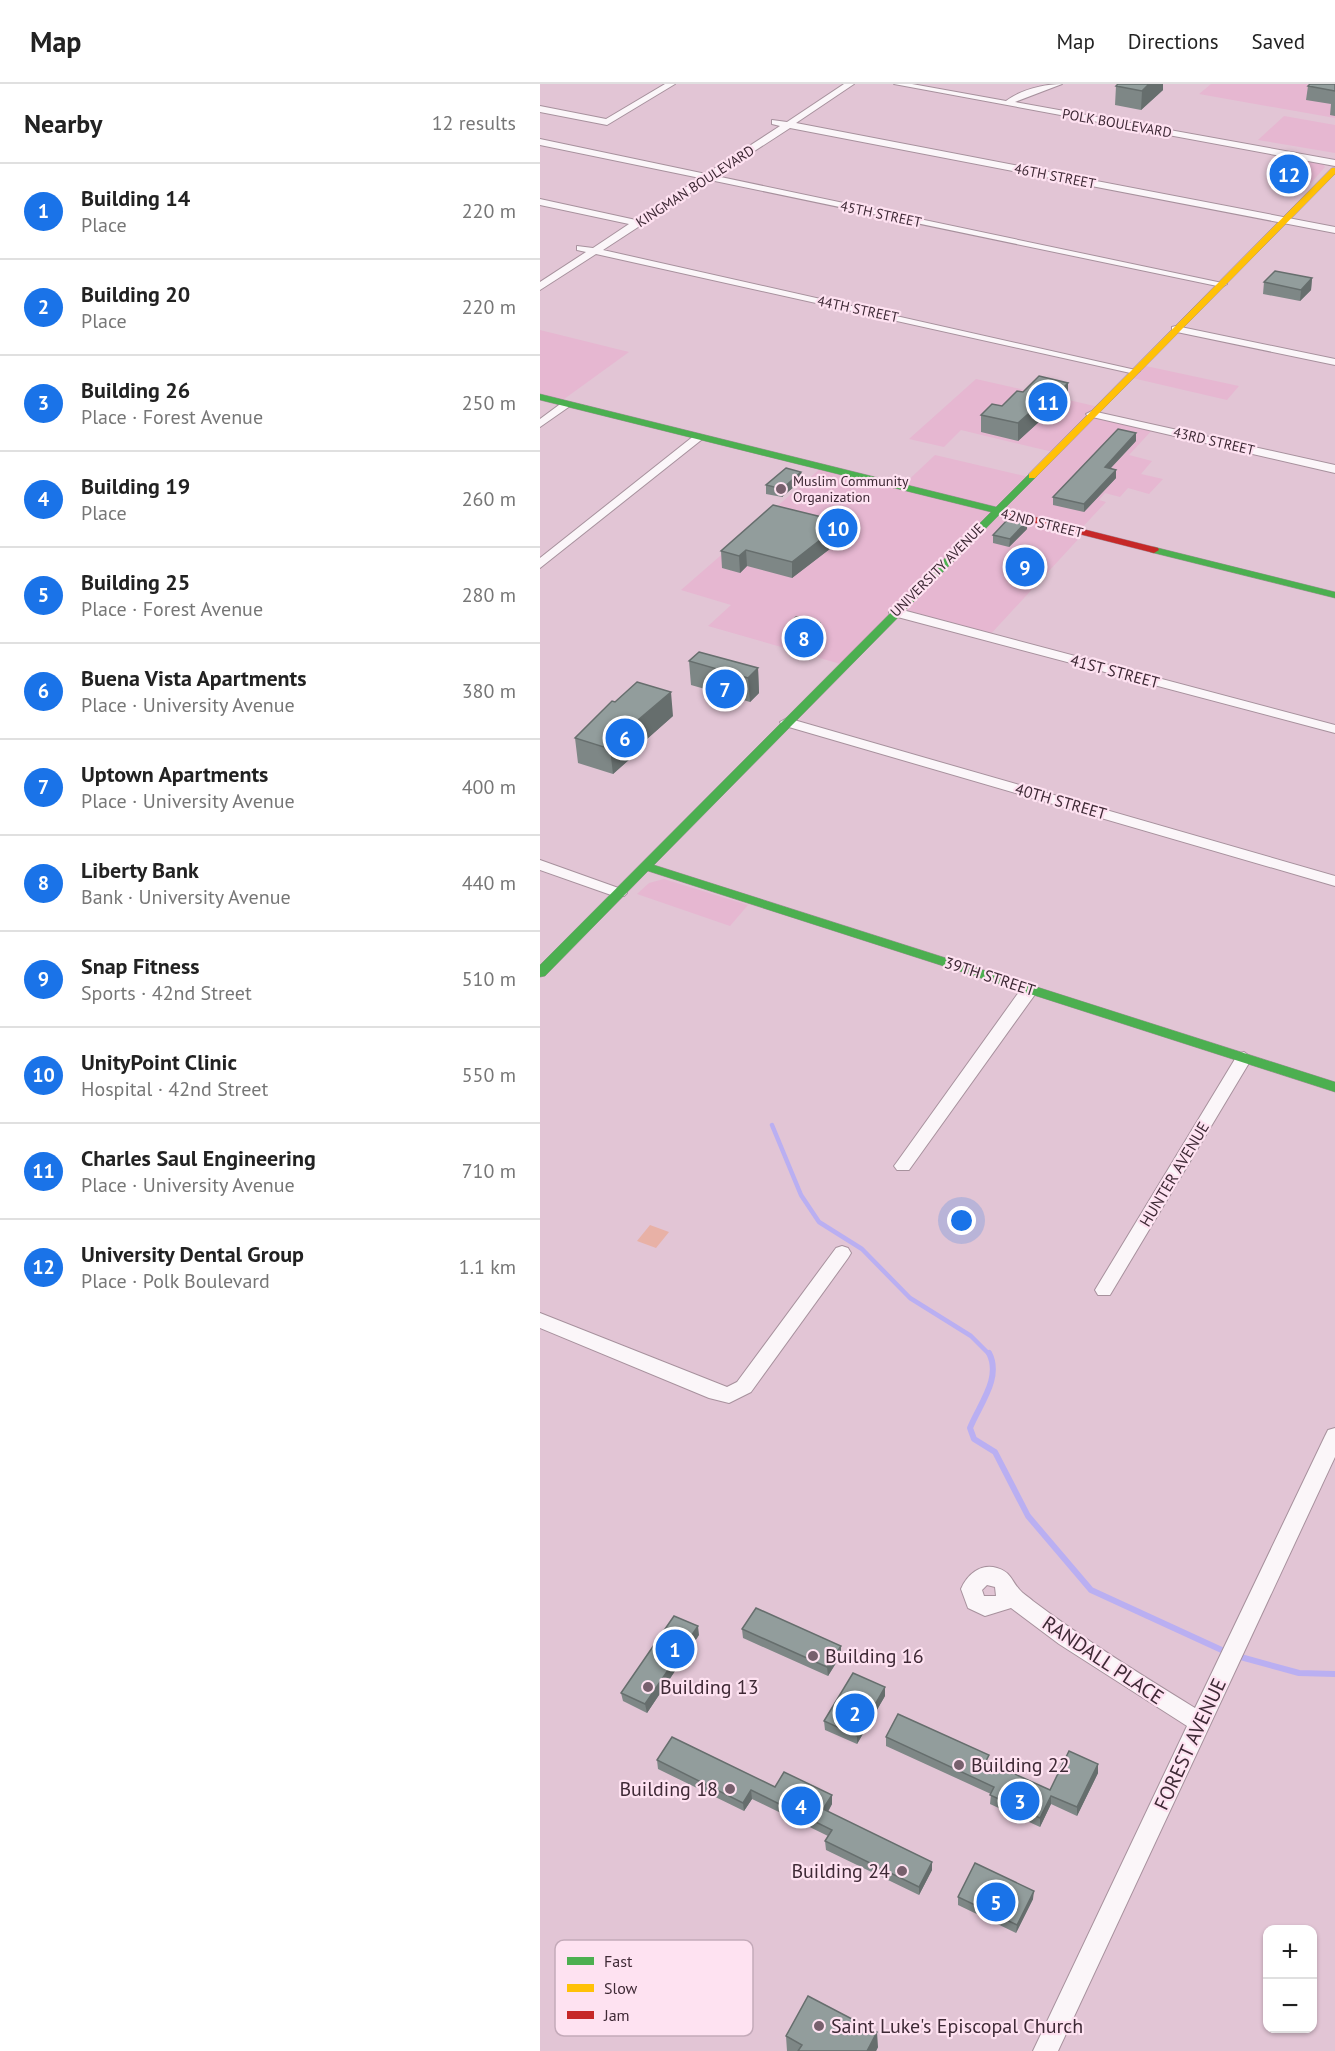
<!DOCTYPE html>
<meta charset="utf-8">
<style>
:root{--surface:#fff;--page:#f2f2f2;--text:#222;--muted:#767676;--line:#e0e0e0;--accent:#1a73e8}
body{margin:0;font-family:"PT Sans",sans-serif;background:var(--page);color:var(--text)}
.controls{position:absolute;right:18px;bottom:18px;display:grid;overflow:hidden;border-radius:12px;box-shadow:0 2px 4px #0004}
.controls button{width:54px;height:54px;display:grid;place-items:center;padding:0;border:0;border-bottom:2px solid var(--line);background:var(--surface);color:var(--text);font:30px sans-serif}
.you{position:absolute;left:422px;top:1137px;width:21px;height:21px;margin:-15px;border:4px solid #fff;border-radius:50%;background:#1a73e8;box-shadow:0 0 0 9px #1a73e833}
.badge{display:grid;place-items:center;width:39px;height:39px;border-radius:50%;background:var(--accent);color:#fff;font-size:20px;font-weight:700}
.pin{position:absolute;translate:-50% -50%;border:3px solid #fff;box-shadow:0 2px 6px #0006}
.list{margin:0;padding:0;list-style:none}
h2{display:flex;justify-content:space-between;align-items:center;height:78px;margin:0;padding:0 24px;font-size:26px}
h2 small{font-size:20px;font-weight:400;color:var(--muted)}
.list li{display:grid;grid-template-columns:39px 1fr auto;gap:18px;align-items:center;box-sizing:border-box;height:96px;padding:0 24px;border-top:2px solid var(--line)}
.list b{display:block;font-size:22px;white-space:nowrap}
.list p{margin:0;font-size:20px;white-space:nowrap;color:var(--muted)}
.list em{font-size:20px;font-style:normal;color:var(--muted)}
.map{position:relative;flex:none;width:795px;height:1967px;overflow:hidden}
header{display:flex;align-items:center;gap:36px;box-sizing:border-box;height:84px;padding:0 30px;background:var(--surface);border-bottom:2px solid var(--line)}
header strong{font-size:28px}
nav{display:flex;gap:33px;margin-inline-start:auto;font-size:21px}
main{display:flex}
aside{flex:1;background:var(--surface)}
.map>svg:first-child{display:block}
.built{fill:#e6b7d1}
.green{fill:#e8b1a6}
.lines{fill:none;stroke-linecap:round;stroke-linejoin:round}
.stream-far1{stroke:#baaff2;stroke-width:4.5}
.stream{stroke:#baaff2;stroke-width:6}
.street-casing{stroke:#a7919d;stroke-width:2}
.fast-casing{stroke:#a7919d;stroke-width:1}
.slow-casing{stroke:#a7919d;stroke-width:1}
.jam-casing{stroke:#a7919d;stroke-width:1}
.street{fill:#fbf6f9;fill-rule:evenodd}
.fast{fill:#4caf50;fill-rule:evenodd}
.slow{fill:#ffc107;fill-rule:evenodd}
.jam{fill:#c62828;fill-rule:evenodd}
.wall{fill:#7e8786}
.shaded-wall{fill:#666e6d}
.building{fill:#929d9c;stroke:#666e6d;stroke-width:1.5}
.poi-dot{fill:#77606d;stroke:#fee2f1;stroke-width:2}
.labels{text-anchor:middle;stroke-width:4.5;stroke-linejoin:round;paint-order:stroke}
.far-street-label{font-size:14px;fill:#3e2935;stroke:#fee2f1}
.far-poi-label{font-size:14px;fill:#3e2935;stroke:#fee2f1;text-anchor:start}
.street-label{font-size:16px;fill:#3e2935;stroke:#fee2f1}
.near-poi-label{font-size:20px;fill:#3e2935;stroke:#fee2f1;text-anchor:start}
.near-street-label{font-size:20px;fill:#3e2935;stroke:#fee2f1}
.key{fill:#fee2f1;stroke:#c4aab9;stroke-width:1.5}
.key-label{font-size:16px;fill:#3e2935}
</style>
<header>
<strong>Map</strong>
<nav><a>Map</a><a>Directions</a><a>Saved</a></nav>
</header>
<main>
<aside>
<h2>Nearby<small>12 results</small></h2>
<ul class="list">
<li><span class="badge">1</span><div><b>Building 14</b><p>Place</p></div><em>220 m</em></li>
<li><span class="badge">2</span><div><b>Building 20</b><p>Place</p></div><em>220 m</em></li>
<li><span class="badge">3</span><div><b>Building 26</b><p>Place · Forest Avenue</p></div><em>250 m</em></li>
<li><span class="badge">4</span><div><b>Building 19</b><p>Place</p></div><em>260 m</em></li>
<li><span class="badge">5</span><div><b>Building 25</b><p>Place · Forest Avenue</p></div><em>280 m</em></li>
<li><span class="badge">6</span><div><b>Buena Vista Apartments</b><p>Place · University Avenue</p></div><em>380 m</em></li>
<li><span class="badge">7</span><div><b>Uptown Apartments</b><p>Place · University Avenue</p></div><em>400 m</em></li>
<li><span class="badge">8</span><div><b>Liberty Bank</b><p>Bank · University Avenue</p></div><em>440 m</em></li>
<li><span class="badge">9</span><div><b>Snap Fitness</b><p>Sports · 42nd Street</p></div><em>510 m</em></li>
<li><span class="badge">10</span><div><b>UnityPoint Clinic</b><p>Hospital · 42nd Street</p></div><em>550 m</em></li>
<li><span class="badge">11</span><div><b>Charles Saul Engineering</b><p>Place · University Avenue</p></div><em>710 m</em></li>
<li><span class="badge">12</span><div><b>University Dental Group</b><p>Place · Polk Boulevard</p></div><em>1.1 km</em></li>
</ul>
</aside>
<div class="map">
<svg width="795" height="1967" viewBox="0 0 795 1967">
<rect width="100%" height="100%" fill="#e2c5d5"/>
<path class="built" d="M671 0H795V34L659 10Z
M744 32 795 41V69L718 56Z
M754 72 782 79 785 83 770 100 732 93Z
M0 246 89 268 20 318 0 313Z
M601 281 699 302 687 316 588 293Z
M436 295 559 323 553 329 614 344 589 371 612 377 601 390 623 395 609 410 588 404 580 413 565 409 559 416 566 418 538 448 543 450 448 553 355 528 304 581 168 542 191 521 141 506 281 384 361 403 395 371 489 393 513 368 421 346 404 363 369 355Z
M124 795 208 821 190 842 97 810 109 799Z"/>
<path class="green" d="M110 1141 129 1148 116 1164 97 1157Z"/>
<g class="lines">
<path class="stream-far1" d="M232 1041 261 1111 279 1138 322 1165 370 1214 431 1252 450 1271"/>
<path class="stream" d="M449 1269C462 1294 439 1321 430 1344L434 1355 455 1368 488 1432 551 1506 686 1568
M697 1572 759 1589 795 1590"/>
<g class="street-casing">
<path id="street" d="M125 0H135L67 41 0 28V22L66 35Z
M304 0H314L256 39 795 143V149L250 44 176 92 687 200 682 203 170 96 63 166 600 287 595 290 56 170 0 206V198L46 168 37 166V162L53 164 89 140 0 121V115L96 136 160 94 0 61V55L166 90 240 42 232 40V36L247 38Z
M354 0H372L466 17C480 6 504 0 522 0L475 18 795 76V82Z
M636 242 795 275V281L632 247V243Z
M23 318 33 320 0 343V335Z
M552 327 795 381V389L548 332 546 330Z
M155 351 165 353 0 484V474Z
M355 524 795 641V649L350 531 349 528Z
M247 634 795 792V802L242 641 240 638Z
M0 776 84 806 87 809 84 812H74L0 786Z
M490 900 498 905 496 909 369 1086H357L354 1082 357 1078 484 901Z
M704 968 712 974 570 1211H558L555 1206 558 1201 698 970Z
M302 1162 308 1164 311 1169 308 1174 211 1308 189 1319 169 1314 0 1244V1229L187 1303 197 1298 296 1164Z
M795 1344V1373L518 1967H493L647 1642 519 1560 471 1524 445 1532 428 1524 421 1505C427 1491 440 1479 457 1484 471 1488 471 1496 479 1505 483 1510 489 1513 493 1517 545 1556 600 1590 655 1624L785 1352 788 1346ZM447 1501 455 1503 456 1512H444L442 1506Z"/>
</g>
<g class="fast-casing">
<path id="fast" d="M0 310 456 423 489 390 497 392 464 425 474 428V432L460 430 114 781 795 998V1008L108 787 5 892 0 893V881L451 428 0 316Z
M614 463 795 508V514L610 468V464Z"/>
</g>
<g class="slow-casing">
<path id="slow" d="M792 84H795V90L495 394H489V390Z"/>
</g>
<g class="jam-casing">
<path id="jam" d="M471 427 618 464 619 466 614 469 468 432 466 430Z"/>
</g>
<use href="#street" class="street"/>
<use href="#fast" class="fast"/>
<use href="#slow" class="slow"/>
<use href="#jam" class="jam"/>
</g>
<path class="wall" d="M578 0H623V6L601 26 575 21 576 2Z
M795 0V32L790 31 791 20 766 16 768 2Z
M772 194 771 206 760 217 723 210 724 198Z
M528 299V317L517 327 512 326 478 357 441 348V331L462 322 483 308Z
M596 357 571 384 576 394 544 428 513 421V413Z
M261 388 262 396 242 413 226 410V401Z
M298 437V453L295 457V461L252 494 207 482 200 489 182 484 181 467Z
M487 445 469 463 453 459V451Z
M280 539V552L271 562 247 555 246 542Z
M149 577 218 584 219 609 210 618 151 601Z
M133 632 90 670 91 674 73 690 38 679 35 654Z
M202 1545 301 1571 288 1592 203 1554Z
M159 1551 107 1629 83 1617 81 1609Z
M345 1612 317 1660 285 1646 284 1637Z
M346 1653 448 1678 510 1706 558 1680V1689L537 1732 511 1720 500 1743 450 1720 451 1710 346 1662Z
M117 1676 235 1703 292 1711V1720L288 1728 392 1786 379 1811 286 1766 285 1757 288 1752 212 1715 204 1727 118 1685Z
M418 1813 493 1815 476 1849 418 1821Z
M246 1952 338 1963 336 1967H247Z"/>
<path class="shaded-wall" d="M609 0H623V6L601 26 602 7Z
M772 194 771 206 760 217 761 206Z
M528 299V317L517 327V310Z
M513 308 512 326 478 357V339Z
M596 349V357L564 391 565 383Z
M576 386V394L544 428V420Z
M261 388 262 396 242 413V405Z
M298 437V453L295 457V461L252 494V478Z
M487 437V445L469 463 470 455Z
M206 466 207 482 200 489 199 472Z
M280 539V552L271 562V549Z
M218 584 219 609 210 618 208 594Z
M131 608 133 632 90 670 91 674 73 690 70 665 84 648Z
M158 1542 159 1551 107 1629 105 1620Z
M301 1562V1571L288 1592 287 1583Z
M345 1603V1612L317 1660V1652Z
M558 1680V1689L537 1732V1723Z
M211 1706 212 1715 204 1727 203 1719Z
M292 1711V1720L284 1734 283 1725Z
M511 1712V1720L500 1743V1734Z
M392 1778V1786L379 1811V1803Z
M494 1807 493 1815 476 1849 477 1841Z
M337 1948 338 1963 336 1967H327Z"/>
<path class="building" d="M578 0H609L602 7 576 2Z
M770 0H795V7L768 2Z
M735 187 772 194 761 206 724 198Z
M499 292 528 299 517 310 513 308 478 339 441 331 452 320 462 322 477 307 483 308Z
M578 345 596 349 565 383 576 386 544 420 513 413Z
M246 384 261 388 242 405 226 401Z
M233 421 298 437 291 444 294 445 252 478 206 466 199 472 181 467Z
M470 433 487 437 470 455 453 451Z
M256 533 272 534 280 539 271 549 246 542Z
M159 568 218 584 208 594 149 577Z
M97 598 131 608 84 648 88 649 70 665 35 654 72 617 75 618Z
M216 1524 301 1562 287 1583 202 1545Z
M134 1532 158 1542 105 1620 81 1609Z
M313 1589 345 1603 317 1652 284 1637Z
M358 1630 449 1671 446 1677 510 1706 529 1667 558 1680 537 1723 511 1712 500 1734 450 1711 454 1703 346 1653Z
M132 1653 235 1703 244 1688 292 1711 283 1725 392 1778 379 1803 285 1757 292 1746 211 1706 203 1719 117 1676Z
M435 1779 494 1807 477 1841 418 1813Z
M268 1912 337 1948 327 1967H258L262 1961 246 1952Z"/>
<g class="poi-dot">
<circle cx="241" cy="405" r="6"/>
<circle cx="273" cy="1572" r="6"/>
<circle cx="108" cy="1603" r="6"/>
<circle cx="419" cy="1681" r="6"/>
<circle cx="190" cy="1705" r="6"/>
<circle cx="362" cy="1787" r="6"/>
<circle cx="279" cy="1942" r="6"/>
</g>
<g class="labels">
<g class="far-street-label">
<text transform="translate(577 39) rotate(10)" y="5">POLK BOULEVARD</text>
<text transform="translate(515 92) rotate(11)" y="5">46TH STREET</text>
<text transform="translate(155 102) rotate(-33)" y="5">KINGMAN BOULEVARD</text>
<text transform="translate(341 130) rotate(12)" y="5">45TH STREET</text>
<text transform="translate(318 225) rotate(12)" y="5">44TH STREET</text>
<text transform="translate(674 357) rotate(13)" y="5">43RD STREET</text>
<text transform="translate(502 439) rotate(14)" y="5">42ND STREET</text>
<text transform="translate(397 486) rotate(-45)" y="5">UNIVERSITY AVENUE</text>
</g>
<g class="far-poi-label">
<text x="253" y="402">Muslim Community<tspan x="253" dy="16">Organization</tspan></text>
</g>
<g class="street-label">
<text transform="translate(575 587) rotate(15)" y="6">41ST STREET</text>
<text transform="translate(521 717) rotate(16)" y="6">40TH STREET</text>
<text transform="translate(450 892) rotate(18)" y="6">39TH STREET</text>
<text transform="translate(634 1090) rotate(-59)" y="6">HUNTER AVENUE</text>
</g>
<g class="near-poi-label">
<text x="285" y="1579">Building 16</text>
<text x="120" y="1610">Building 13</text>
<text x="431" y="1688">Building 22</text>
<text x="178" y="1712" text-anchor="end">Building 18</text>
<text x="350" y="1794" text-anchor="end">Building 24</text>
<text x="291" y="1949">Saint Luke's Episcopal Church</text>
</g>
<g class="near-street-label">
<text transform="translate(563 1576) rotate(34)" y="7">RANDALL PLACE</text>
<text transform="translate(650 1660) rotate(-65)" y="7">FOREST AVENUE</text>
</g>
</g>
<rect x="15" y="1856" width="198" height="96" rx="9" class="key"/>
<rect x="27" y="1873" width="27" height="8" fill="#4caf50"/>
<rect x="27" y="1900" width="27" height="8" fill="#ffc107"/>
<rect x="27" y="1927" width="27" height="8" fill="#c62828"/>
<g class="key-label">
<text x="64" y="1883">Fast</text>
<text x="64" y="1910">Slow</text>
<text x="64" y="1937">Jam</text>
</g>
</svg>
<div class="controls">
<button>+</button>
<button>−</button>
</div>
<div class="you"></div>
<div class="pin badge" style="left:135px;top:1565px">1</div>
<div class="pin badge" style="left:315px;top:1629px">2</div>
<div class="pin badge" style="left:480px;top:1717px">3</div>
<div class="pin badge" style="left:261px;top:1722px">4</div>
<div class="pin badge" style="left:456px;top:1818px">5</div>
<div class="pin badge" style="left:85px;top:654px">6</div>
<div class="pin badge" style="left:185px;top:605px">7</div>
<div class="pin badge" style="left:264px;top:554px">8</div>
<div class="pin badge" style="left:485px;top:483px">9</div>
<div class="pin badge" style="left:298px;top:444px">10</div>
<div class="pin badge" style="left:508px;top:318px">11</div>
<div class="pin badge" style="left:749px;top:90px">12</div>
</div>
</main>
